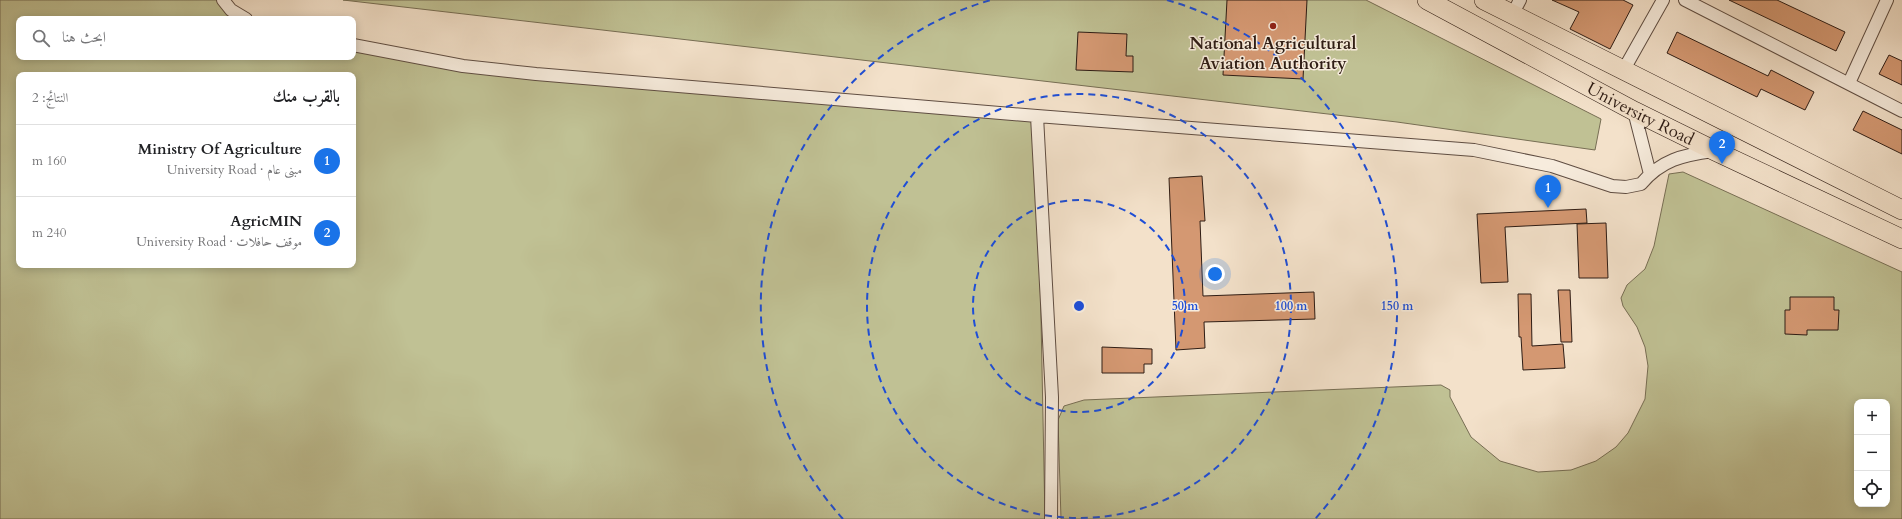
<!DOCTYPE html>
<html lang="ar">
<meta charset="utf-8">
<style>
:root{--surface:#fff;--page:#f2f2f2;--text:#202124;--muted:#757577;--line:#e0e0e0;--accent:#1a73e8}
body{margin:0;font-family:Cardo,Amiri,serif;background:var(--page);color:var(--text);direction:rtl}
.controls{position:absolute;right:12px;bottom:12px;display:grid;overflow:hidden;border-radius:8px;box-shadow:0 2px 10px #0003}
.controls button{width:36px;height:36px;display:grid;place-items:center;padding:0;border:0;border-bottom:1px solid var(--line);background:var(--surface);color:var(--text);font:20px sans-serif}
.you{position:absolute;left:1215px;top:274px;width:14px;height:14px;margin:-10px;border:3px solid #fff;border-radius:50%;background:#1a73e8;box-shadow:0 0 0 6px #1a73e833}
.badge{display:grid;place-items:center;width:26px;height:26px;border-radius:50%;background:var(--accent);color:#fff;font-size:13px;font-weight:700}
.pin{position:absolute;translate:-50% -33px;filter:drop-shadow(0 1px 2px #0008)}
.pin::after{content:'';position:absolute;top:21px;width:14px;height:12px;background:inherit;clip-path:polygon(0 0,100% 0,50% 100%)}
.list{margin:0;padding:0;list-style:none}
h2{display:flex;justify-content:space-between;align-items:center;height:52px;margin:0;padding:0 16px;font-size:17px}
h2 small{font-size:13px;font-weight:400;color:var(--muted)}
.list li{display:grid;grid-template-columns:26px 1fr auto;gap:12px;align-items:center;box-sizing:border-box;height:72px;padding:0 16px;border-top:1px solid var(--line)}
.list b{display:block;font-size:15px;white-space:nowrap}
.list p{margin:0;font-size:13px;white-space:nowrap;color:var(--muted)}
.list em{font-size:13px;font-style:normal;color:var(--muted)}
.icon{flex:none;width:22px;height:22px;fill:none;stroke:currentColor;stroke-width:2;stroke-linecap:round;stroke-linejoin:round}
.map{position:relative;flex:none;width:1902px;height:519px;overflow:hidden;direction:ltr}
.search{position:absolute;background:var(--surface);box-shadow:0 2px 10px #0003;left:16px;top:16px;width:340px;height:44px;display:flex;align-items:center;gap:10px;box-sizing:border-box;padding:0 14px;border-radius:8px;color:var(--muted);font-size:15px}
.panel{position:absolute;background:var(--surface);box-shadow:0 2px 10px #0003;left:16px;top:72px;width:340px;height:196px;border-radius:8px;direction:rtl}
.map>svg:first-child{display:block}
.green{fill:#c0c194;stroke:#776e54;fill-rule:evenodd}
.building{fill:#d49872;stroke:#2e1c14}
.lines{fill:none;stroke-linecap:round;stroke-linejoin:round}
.minor-casing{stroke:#5f4d42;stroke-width:14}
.trunk-casing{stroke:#2e1c14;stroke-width:20}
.minor{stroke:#f7ecdd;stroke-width:12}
.trunk{stroke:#f3e1ca;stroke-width:19}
.ring{fill:none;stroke:#1d4ed8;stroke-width:2;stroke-dasharray:7 5}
.poi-dot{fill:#8f2418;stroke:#f7ecdd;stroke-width:1.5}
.labels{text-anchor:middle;stroke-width:3;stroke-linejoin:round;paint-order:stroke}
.poi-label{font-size:17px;font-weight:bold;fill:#2e1c14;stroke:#f7ecdd}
.street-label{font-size:17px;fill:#2e1c14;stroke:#f7ecdd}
.centre{fill:#1d4ed8;stroke:#f7ecdd;stroke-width:2}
.ring-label{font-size:12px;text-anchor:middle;font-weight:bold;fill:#1d4ed8;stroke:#f7ecdd;stroke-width:3;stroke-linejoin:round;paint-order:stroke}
</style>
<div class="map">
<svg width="1902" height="519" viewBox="0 0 1902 519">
<rect width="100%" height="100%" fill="#f3e1ca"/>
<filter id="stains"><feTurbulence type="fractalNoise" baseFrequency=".005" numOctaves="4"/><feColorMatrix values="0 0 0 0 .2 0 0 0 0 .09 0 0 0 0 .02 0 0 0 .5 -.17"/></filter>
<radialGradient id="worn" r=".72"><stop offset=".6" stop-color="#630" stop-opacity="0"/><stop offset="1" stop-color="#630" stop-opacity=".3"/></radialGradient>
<path class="green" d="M0 0H223L246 19H19V57H353V45L463 66 1037 116 1045 519H0ZM19 75H353V265H19Z
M343 0H1366L1601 119 1595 150 1397 122Z
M1683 172 1902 272V519H1061L1058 420 1064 406 1084 400 1441 385 1450 390V397L1471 437 1500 461 1538 472 1571 470 1596 461 1616 447 1628 433 1645 399 1648 366 1645 347 1637 327 1623 306 1621 298 1627 285 1645 269 1654 246 1669 174ZM1857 402H1887V504H1857Z"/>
<path class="building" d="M1227 0H1307L1303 79 1223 75Z
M1552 0H1623L1633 5 1610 49 1570 29 1579 12Z
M1729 0H1777L1845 32 1836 51Z
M1078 32 1127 34 1126 56H1133V72L1076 70Z
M1677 32 1768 76 1771 70 1814 92 1805 110 1761 89 1757 97 1667 53Z
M1889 55 1902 61V85L1879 74Z
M1863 111 1902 130V154L1853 130Z
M1202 176 1205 221H1200L1203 296 1314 292 1315 319 1204 322 1205 348 1176 350 1169 178Z
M1586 209 1587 223 1505 227 1508 282 1481 283 1477 214Z
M1606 223 1608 278H1579L1577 224Z
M1558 290H1570L1572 342H1561Z
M1518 294H1531L1532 346 1563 344 1565 368 1523 370 1521 337H1519Z
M1790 297H1834V310H1839L1838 330H1807V335L1785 334V310H1790Z
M1102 347 1152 349V364H1144V373H1102Z"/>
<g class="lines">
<g class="minor-casing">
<path id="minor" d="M223 0 231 10 246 19
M1685 0 1902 111
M1512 15 1520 0
M353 45 463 66 536 74 1037 116 1474 150 1552 166 1612 186 1626 187 1641 184C1661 160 1683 155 1713 151
M1623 71 1663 0
M1849 83 1887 0
M1634 111 1650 174
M1037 116 1052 397 1051 519"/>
</g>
<g class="trunk-casing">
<g id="trunk">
<path id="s1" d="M1427 0 1634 111 1715 151 1902 239"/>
<path d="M1484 0 1902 210"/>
</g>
</g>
<use href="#minor" class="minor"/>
<use href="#trunk" class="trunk"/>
</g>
<g class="ring">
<circle cx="1079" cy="306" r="106"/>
<circle cx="1079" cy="306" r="212"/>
<path d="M843 519A318 318 0 0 1 991 0M1167 0A318 318 0 0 1 1315 519"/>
</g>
<circle class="poi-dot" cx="1273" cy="26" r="4"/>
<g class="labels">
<g class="poi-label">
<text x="1273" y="49">National Agricultural<tspan x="1273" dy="20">Aviation Authority</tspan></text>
</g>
<g class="street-label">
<text dy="6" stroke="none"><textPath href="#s1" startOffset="242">University Road</textPath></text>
</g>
</g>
<circle cx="1079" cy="306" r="6" class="centre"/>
<g class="ring-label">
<text x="1185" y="310">50 m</text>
<text x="1291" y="310">100 m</text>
<text x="1397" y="310">150 m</text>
</g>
<rect width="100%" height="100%" filter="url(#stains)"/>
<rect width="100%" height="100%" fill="url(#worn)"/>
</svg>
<div class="controls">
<button>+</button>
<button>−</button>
<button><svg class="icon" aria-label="locate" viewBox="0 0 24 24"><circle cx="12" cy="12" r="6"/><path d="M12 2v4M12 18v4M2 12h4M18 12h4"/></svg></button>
</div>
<div class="you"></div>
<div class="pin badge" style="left:1548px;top:208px">1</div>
<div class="pin badge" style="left:1722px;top:164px">2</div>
<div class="search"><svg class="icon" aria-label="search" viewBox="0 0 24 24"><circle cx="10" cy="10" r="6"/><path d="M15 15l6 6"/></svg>ابحث هنا</div>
<section class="panel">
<h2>بالقرب منك<small>النتائج: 2</small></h2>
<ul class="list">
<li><span class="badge">1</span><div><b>Ministry Of Agriculture</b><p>مبنى عام · University Road</p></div><em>160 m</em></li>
<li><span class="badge">2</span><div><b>AgricMIN</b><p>موقف حافلات · University Road</p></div><em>240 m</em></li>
</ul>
</section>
</div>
